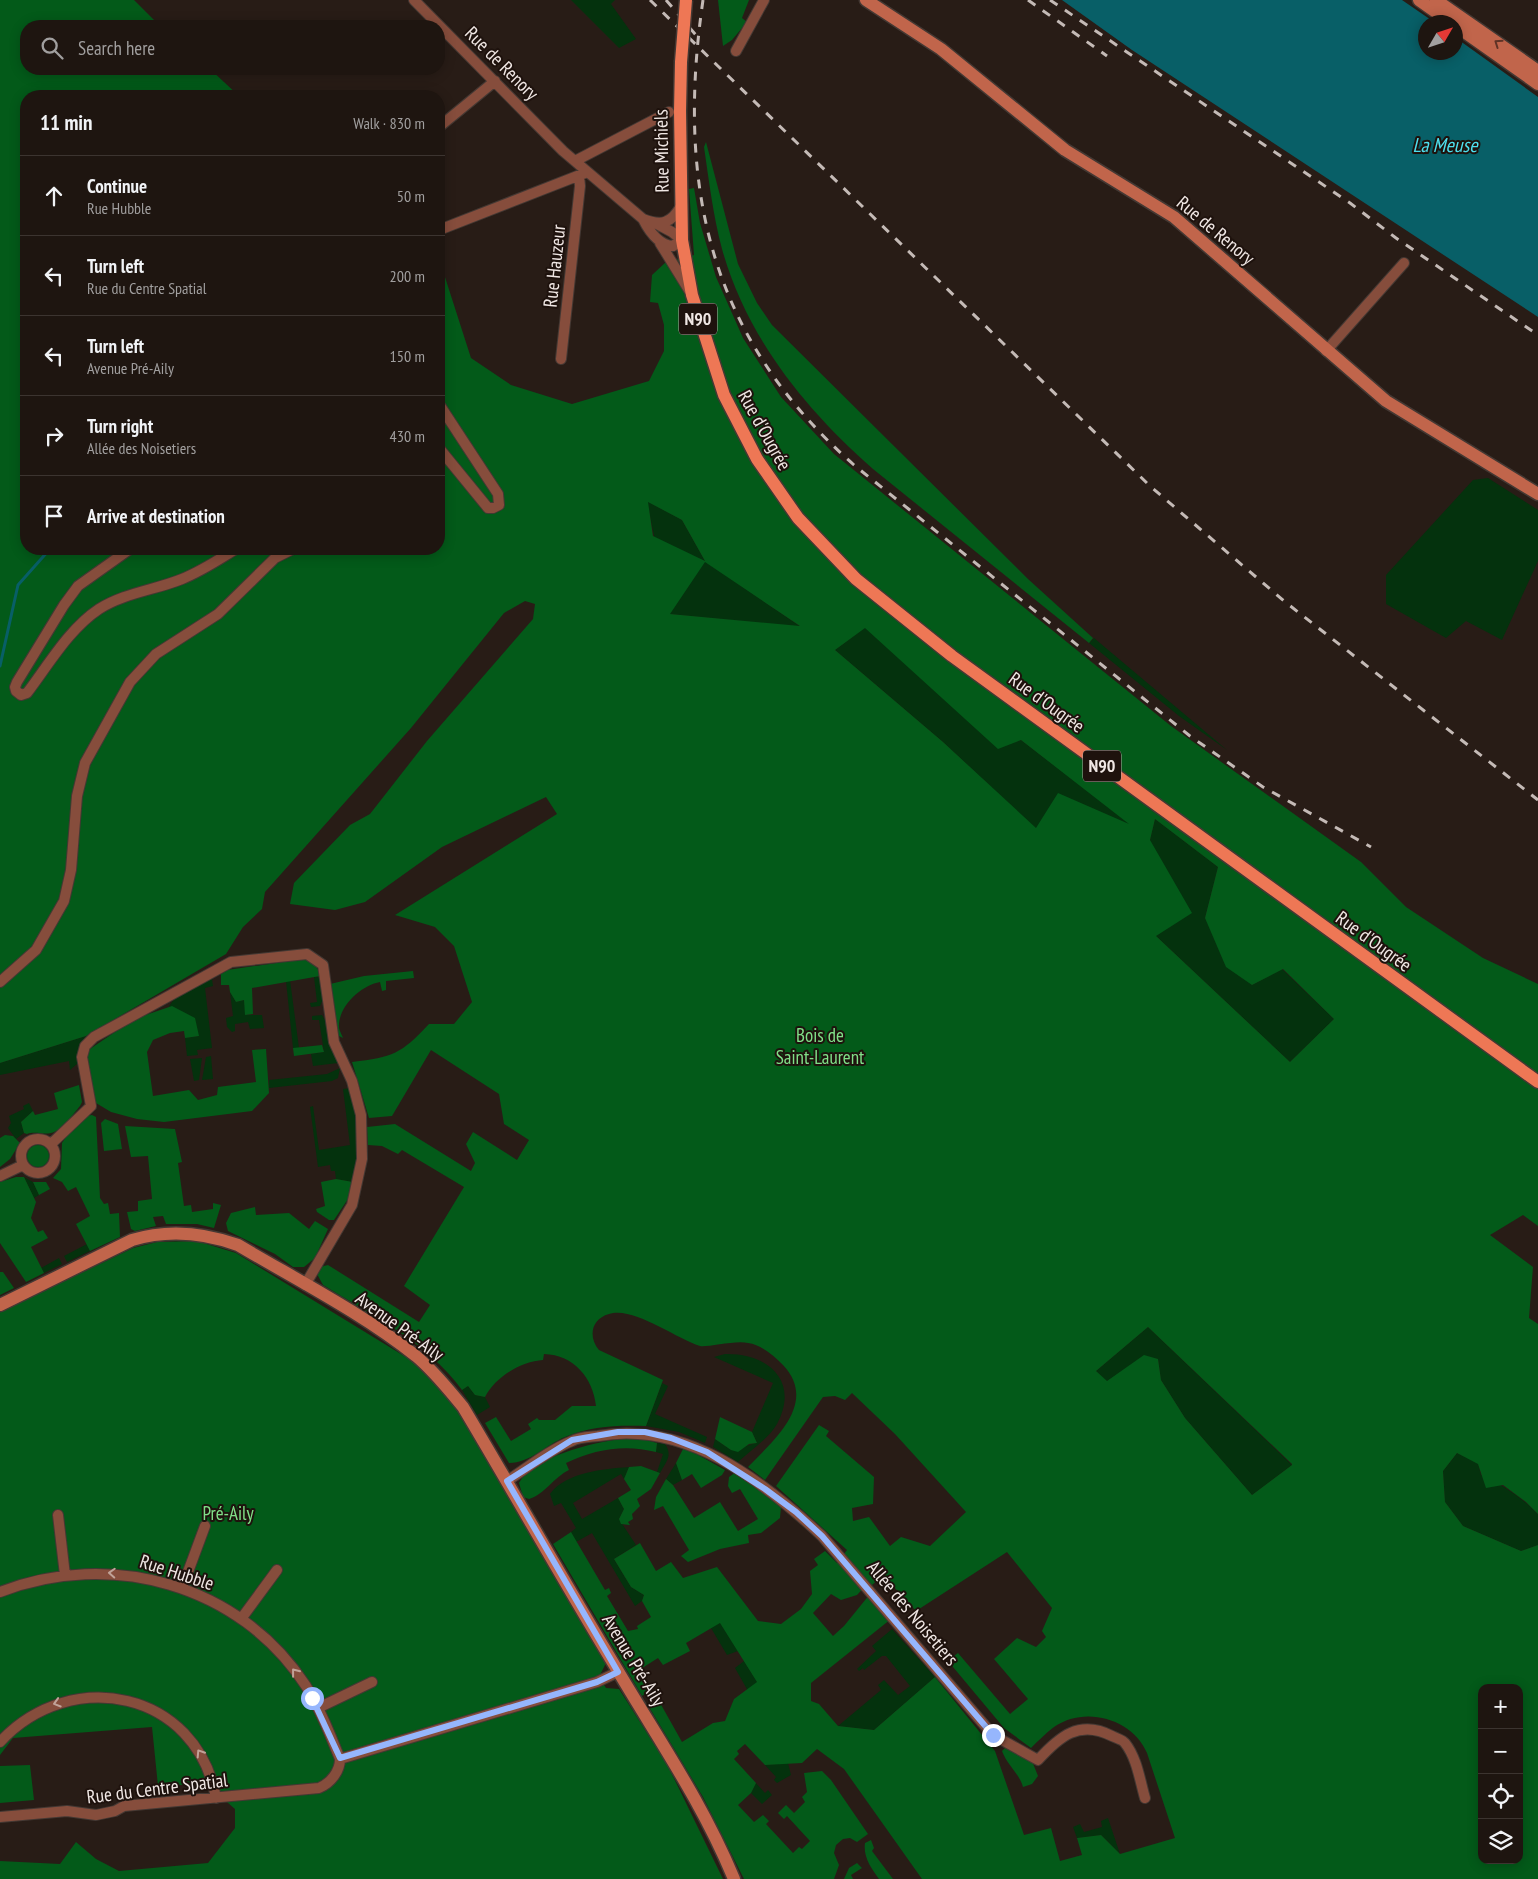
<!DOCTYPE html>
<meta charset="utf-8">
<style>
:root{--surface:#1e1510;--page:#2b221e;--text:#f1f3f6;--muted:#a19f9f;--line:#3c3430}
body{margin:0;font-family:"PT Sans Narrow",sans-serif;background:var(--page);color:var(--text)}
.controls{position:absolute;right:15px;bottom:15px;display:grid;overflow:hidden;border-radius:10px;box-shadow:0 2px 12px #0003}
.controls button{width:45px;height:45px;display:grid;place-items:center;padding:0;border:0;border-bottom:1px solid var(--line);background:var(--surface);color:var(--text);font:25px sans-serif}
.compass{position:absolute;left:1418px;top:15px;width:45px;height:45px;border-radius:50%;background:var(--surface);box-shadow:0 2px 12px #0003;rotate:51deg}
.stop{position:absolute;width:15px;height:15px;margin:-11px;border:4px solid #96b6fd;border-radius:50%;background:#fff}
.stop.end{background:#96b6fd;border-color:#fff;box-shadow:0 1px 5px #0008}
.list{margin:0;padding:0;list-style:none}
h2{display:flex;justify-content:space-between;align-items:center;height:65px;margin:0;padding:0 20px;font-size:21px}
h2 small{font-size:16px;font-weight:400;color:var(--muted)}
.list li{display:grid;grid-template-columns:32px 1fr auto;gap:15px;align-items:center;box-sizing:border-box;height:80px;padding:0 20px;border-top:1px solid var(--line)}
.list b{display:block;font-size:19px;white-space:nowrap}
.list p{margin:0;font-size:16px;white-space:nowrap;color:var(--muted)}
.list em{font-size:16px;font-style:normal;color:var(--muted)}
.icon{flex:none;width:28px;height:28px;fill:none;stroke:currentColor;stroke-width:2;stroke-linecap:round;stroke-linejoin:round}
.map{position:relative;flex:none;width:1538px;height:1879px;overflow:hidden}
.search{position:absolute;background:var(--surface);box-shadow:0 2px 12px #0003;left:20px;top:20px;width:425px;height:55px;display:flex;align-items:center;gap:12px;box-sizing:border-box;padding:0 18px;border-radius:20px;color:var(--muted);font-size:19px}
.panel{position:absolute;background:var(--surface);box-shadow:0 2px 12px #0003;left:20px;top:90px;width:425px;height:465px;border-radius:20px}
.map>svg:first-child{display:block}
.green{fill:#04320d}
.forest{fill:#035a19;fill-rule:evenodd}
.water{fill:#085f67}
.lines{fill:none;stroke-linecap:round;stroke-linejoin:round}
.stream{stroke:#085f67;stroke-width:3}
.street-casing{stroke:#443833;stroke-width:12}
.secondary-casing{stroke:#443833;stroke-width:15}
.primary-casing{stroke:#443833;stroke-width:15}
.street{stroke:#864d3c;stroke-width:10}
.secondary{stroke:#c1654b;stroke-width:12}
.primary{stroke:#e75;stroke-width:12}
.rail{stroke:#c4bab6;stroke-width:3;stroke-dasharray:9 9;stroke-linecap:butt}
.primary-bridge-casing{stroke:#443833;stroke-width:15;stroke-linecap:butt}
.primary-bridge{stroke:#e75;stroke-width:12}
.oneway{stroke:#5f3326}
.oneway2{stroke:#c0a298}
.route{stroke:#96b6fd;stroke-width:6}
.labels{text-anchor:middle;stroke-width:4;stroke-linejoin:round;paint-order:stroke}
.shield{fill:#1e120d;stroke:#b1a7a4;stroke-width:1}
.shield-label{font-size:18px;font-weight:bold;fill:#f0e7e4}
.street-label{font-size:19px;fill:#f0e7e4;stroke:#1e120d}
.park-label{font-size:19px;fill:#80e088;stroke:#1e120d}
.water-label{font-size:20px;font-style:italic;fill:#4edfee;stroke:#1e120d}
</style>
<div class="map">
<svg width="1538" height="1879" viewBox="0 0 1538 1879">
<rect width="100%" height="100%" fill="#281c16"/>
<path class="green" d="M571 0H615L611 4 636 39 619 48Z
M1488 478 1538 510V561L1502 640 1466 621 1446 638 1386 604V575L1473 480Z
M647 501 682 520 705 561 801 627 670 614Z
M865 627 998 748 1021 740 1132 825 1036 829 943 742 835 650Z
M1094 638 1227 750 1179 716 1089 643Z
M1155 819 1218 867 1205 918 1252 985 1282 969 1334 1019 1290 1062 1156 936 1150 840Z
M314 977H320L323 999 320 1006 311 1007 310 1003 317 1002Z
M208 978 212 979 213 986 205 988 212 1048 197 1050 198 1055 187 1056 185 1038 199 1036 169 1006 175 998Z
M290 980 299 1048H293L286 981Z
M230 992 236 1002 244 1000 246 1015H262L264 1028 250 1029 248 1022 235 1024V1031L232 1032 227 1027 226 1018 233 1016Z
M322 1015 325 1020 328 1042 338 1063 313 1066 311 1054 324 1052 319 1020H312V1016Z
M86 1036 79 1045 77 1064 70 1070 69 1061 0 1075V1063Z
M211 1056 213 1079 202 1080 206 1057Z
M202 1058 199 1080 194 1081 190 1059Z
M340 1068 338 1078 332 1081 269 1088V1080L327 1074Z
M350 1088C359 1121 359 1149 353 1182L336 1179 335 1171H331L330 1165 318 1167 310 1107 313 1106 319 1150 350 1145 343 1089Z
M29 1103 33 1111 21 1122 24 1133 16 1139 8 1128 11 1123 9 1116 24 1109 23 1106Z
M24 1177 33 1182 39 1195 34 1198Z
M87 1244 90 1251 67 1262 64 1256Z
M59 1258 62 1264 44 1273 41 1268Z
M1148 1327 1292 1465 1252 1495 1185 1418 1161 1380 1158 1359 1144 1356 1106 1382 1096 1371Z
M725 1354C768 1353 800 1381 777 1424 769 1438 750 1451 738 1462L713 1447 715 1439 731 1450C743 1449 746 1445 757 1443L752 1432 773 1383 714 1357Z
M662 1383 668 1386 655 1414 707 1437 705 1443 679 1432 646 1426Z
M468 1386 475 1395 485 1397 490 1407 477 1415 462 1390Z
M657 1443 665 1444C673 1455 666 1462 660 1473L657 1472 663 1454 656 1452Z
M1457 1453 1478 1463 1481 1475C1503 1485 1521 1497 1538 1514V1545L1521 1551 1463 1526 1445 1502 1443 1471Z
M676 1463 682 1480 673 1485 666 1479Z
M629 1467 624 1479 621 1474 573 1503 582 1519 618 1498 624 1509 619 1519 636 1545 614 1559 631 1587 644 1595 642 1601 635 1606 592 1533 576 1542 571 1532 576 1528 561 1503 554 1506 550 1494C566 1472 604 1469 629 1467Z
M720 1622 738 1651 727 1655 711 1628Z
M892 1629 935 1677 874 1730 838 1726 881 1690 878 1685 884 1680 898 1695 910 1686 886 1656H882L864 1670 863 1668 859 1671 857 1669 876 1651 872 1646Z
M744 1661 758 1683 748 1691 735 1668Z
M788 1763 791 1775 777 1783 774 1780 776 1777 765 1765Z
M756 1783 765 1793 768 1790 772 1795 762 1804 751 1793Z
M1108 1818 1120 1854 1101 1835 1077 1838 1073 1827 1080 1824 1084 1832 1102 1827 1101 1821Z"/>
<path class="forest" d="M0 0H134L160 26H26V69H186L189 71 191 69H210L239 96H26V549H439V277L444 274 471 358 511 385 572 404 649 381 664 351V325L658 303 650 302 652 275 666 262 694 255 689 189 694 188 700 223 716 277 743 338 781 397 834 454 1171 726 1361 862 1406 907 1483 958 1538 984V1226L1523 1215 1490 1235 1533 1267 1529 1318 1538 1324V1514L1526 1502 1503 1485 1486 1488 1478 1464 1457 1453 1443 1471 1445 1502 1463 1526 1521 1551 1538 1545V1879H922L844 1769 817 1749 802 1763 765 1765 745 1744 737 1751 739 1754 734 1759 756 1783 751 1793 738 1805 754 1822 763 1815 769 1821 766 1824 793 1853 799 1847 802 1849 810 1841 787 1816 784 1819 778 1813 786 1805 794 1813 805 1802 802 1797 807 1792 804 1773 822 1771 831 1780 868 1834 857 1842 850 1838 843 1839 836 1845 834 1853 839 1865 834 1879H744L703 1797 649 1707 659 1701 682 1742 713 1723 725 1721 734 1699 757 1682 720 1623 686 1643 690 1651 663 1665 658 1658 639 1670 650 1690 642 1696 553 1544 571 1532 605 1590 609 1588 611 1593 607 1596 628 1631 638 1629 637 1626 651 1617 642 1601 644 1595 631 1587 614 1559 640 1543 656 1571 671 1562 683 1578 717 1567 758 1621 781 1624 801 1609 812 1594 810 1571 818 1565 814 1559 825 1551 837 1563 847 1550 776 1486 819 1425 829 1431 826 1436 874 1477 873 1504 852 1508 853 1521 869 1517 890 1546 901 1537 930 1546 966 1512 895 1434 852 1393 845 1400 835 1396 823 1397 765 1480 748 1467C773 1441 819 1403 783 1365 774 1356 762 1345 748 1343 735 1340 705 1348 700 1346 675 1338 633 1306 609 1314 591 1319 588 1337 599 1350L663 1380 646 1426C617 1425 591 1426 565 1437 546 1445 530 1463 509 1463L485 1423 496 1417 511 1441 531 1429 528 1424 537 1418 539 1420H555L572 1406H596C593 1378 574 1355 544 1354L543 1360C522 1361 495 1377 485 1397L475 1395 468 1386 462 1390C427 1342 373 1316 323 1285L317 1274 320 1267 328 1265 419 1322 430 1305 404 1286 464 1187 402 1150 398 1154 382 1146 368 1145 367 1127 395 1124 471 1171 475 1163 466 1144 473 1132 517 1160 529 1140 504 1124 499 1094 431 1050 392 1116 369 1118 352 1062C393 1057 401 1054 429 1024H454L472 1002 454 946 435 927 395 915 557 814 546 797 442 847 365 902 335 910 290 904 294 883 350 825 370 814 427 741 533 619 535 604 525 601 504 613 411 728 265 892 262 909 243 927 226 954 86 1036 0 1063ZM648 502 682 520 705 561 653 536ZM705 562 800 626 670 614ZM865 628 998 749 1021 740 1129 824 1058 793 1036 828 943 742 835 650ZM1155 819 1218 867 1205 918 1226 967 1252 985 1283 969 1334 1019 1290 1062 1156 936 1192 913 1150 840ZM1148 1327 1292 1464V1465L1252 1495 1185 1418 1161 1380 1158 1359 1144 1355 1107 1381 1096 1371ZM1007 1552 1052 1608 1042 1631 1046 1637 1036 1647 1017 1638 994 1659 1028 1699 1010 1714 958 1653 948 1661 1004 1728 1031 1748C1038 1741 1046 1733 1054 1727 1085 1705 1133 1719 1147 1753L1175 1838 1120 1854 1101 1835 1077 1838 1082 1855 1060 1861 1051 1828 1024 1835 995 1751 935 1677 874 1730 838 1726 819 1704 811 1701V1683L891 1619 870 1594 844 1626 833 1636 813 1613 831 1594 841 1600 857 1595 869 1582 872 1585 883 1575 916 1611ZM1482 1688H1519V1860H1482Z
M718 0H749L742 18 747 22 732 40 723 46Z
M706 142 738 264 757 303 772 325 1028 579 1093 638 1089 643 873 469C805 409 747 338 722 249 713 215 709 181 704 147Z
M304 959C313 961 319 968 320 976L252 988 253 1014 245 1015 244 1000 236 1002 230 992 229 985H221V974L227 970Z
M413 971 414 978 386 981V990L382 991 380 982C362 985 338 1006 339 1027 339 1030 342 1035 343 1038L337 1035 330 984 364 976Z
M172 1006 195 1018 199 1036 185 1038 184 1031 170 1033 153 1040 147 1052 153 1096 189 1090 198 1100 217 1095 218 1087 256 1082 252 1050 266 1049 269 1093 252 1111 164 1122 137 1119 111 1112 96 1103 92 1096 86 1056 90 1049 134 1019Z
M322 1045 324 1052 294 1056 293 1048Z
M79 1085 82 1102 80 1106C73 1114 62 1131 51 1133 43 1135 36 1131 27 1134L24 1133 21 1122 33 1111 35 1115 58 1109 54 1093Z
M92 1115 96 1117 100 1198 104 1204 108 1203 110 1214 119 1213 120 1237 90 1251 76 1224 90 1216 76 1187 68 1191 62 1182 53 1178 61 1169 62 1143 68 1134 86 1116Z
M105 1119 118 1124 122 1149 104 1151 101 1123Z
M125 1126 175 1129 182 1162 178 1163 184 1206 191 1205 192 1212 213 1209V1203L221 1205 214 1228 197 1224H166L163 1216 153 1217 156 1226 135 1231 131 1229 127 1212 138 1211V1201L152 1199 148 1156 131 1157Z
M5 1135 13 1136 20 1143 10 1159 0 1167V1138Z
M27 1156a11 11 0 1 1 22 0a11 11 0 1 1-22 0Z
M16 1177H24L36 1202 31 1218 38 1232 43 1230 48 1238 31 1247 44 1273 26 1282 0 1243V1182Z
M336 1179 353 1182 348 1199 334 1220H329L317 1212 316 1209 325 1206 321 1182Z
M33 1182H46L50 1189 39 1195Z
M255 1207 256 1215 289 1213 309 1229 315 1221 328 1229 315 1258 304 1267H293L275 1254 228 1231 226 1223 231 1213Z
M197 1241 236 1253 414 1362 435 1383 454 1405 606 1663 599 1677 606 1688 619 1689 667 1764 723 1879H0V1861L60 1864 76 1842 96 1859 119 1871 208 1863 235 1828V1809L206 1784 158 1786 152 1727 13 1738 0 1755V1312L133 1248 157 1242Z
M0 1272H3L14 1288 0 1295Z
M720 1417 752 1432 757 1443 749 1444 738 1452 731 1450 715 1439Z
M621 1439H642L657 1443 656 1452C625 1444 595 1449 566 1463L569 1470C553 1478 545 1494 529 1499L523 1497 519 1483C532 1457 594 1442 621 1439Z
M684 1447 725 1470 722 1475 701 1488 692 1474 682 1480 676 1463Z
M641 1466 660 1473 651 1489 637 1499 640 1506 632 1514 633 1519 628 1522 630 1525 621 1524 619 1519 624 1509 618 1498 631 1490 624 1479 629 1467Z
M736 1472 781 1507 780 1518 761 1533 748 1535 749 1543 720 1549 688 1562 681 1556 689 1550 663 1506 654 1510 656 1497 666 1479 673 1485 694 1518 720 1502 738 1531 758 1519 740 1489 732 1493 728 1486 729 1477Z
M1006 1747 1032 1761 1038 1776 1032 1784 1023 1787C1019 1773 1007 1765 1002 1751Z
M30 1765 34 1800 0 1803V1766Z
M871 1840 874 1848 872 1851 893 1879H879C871 1868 863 1857 865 1843Z
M857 1863 862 1868 851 1875 853 1879H844L849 1868Z"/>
<path class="water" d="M1062 0H1402L1434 22H1426V52H1456V38L1538 97V317L1132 50Z"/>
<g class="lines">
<path class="stream" d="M0 666 18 585 50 549"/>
<g class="street-casing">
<path id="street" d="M414 0 563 151 643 219C661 226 671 224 681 206
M736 51 764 0
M439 127 495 81
M575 161 669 112
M643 219C649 231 658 245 673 246L682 240 672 232 657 224
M439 230 585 173
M660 243 689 290
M1326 351 1404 263
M561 359 580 186 579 176
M439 404 498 494 499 505 493 508H488L439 448
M130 549 78 586 64 605 17 682 15 687 16 691 21 695 27 693C49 664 69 629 99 609 124 593 155 590 182 579 202 571 218 560 236 549
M345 549H347
M0 982 36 950 64 901 71 870 77 796 85 763 130 682 156 654 218 614 275 558 293 549
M21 1156a17 17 0 1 1 34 0a17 17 0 1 1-34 0Z
M51 1144 91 1106 82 1057 85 1046 94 1037 231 962 307 954 323 965 334 1042 352 1081 361 1115 362 1159 352 1205 305 1285
M0 1176 23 1165
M507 1481C527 1468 549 1450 572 1441 579 1437 590 1437 598 1436 685 1420 762 1480 822 1536L993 1735 1038 1760C1059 1737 1079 1719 1112 1736 1116 1738 1123 1740 1125 1743 1137 1758 1140 1781 1145 1798
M58 1515 65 1575
M182 1588 205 1526
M0 1592C110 1549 240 1584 306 1686 320 1709 330 1734 340 1759 340 1771 331 1783 319 1788L124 1806 115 1811 96 1815 67 1811 0 1817
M241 1619 277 1570
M318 1708 372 1682
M0 1742C71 1665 197 1691 216 1798
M340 1759 597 1682 618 1672"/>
</g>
<g class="secondary-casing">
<path id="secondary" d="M866 0 941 49 1065 150 1174 217 1386 401 1538 494
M1419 0 1450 22
M1436 0 1538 71
M1456 26 1538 84
M0 1305 132 1240C168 1229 202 1232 238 1245 297 1280 362 1313 416 1356 434 1371 448 1389 463 1407 515 1494 565 1584 618 1671 660 1742 702 1802 734 1879"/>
</g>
<g class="primary-casing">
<path id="primary" d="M681 62 680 111 682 240 692 295 724 395 757 459 798 518 856 579 952 656 1538 1082"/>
</g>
<use href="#street" class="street"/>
<use href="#secondary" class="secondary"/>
<use href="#primary" class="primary"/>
<path class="rail" d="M650 0 1150 486 1284 601 1538 800
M666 0 701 41
M703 0C676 186 709 337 854 465L1190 736 1263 787 1371 847
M1028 0 1107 56
M1050 0 1350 203 1396 238 1538 335"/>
<g class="primary-bridge-casing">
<path id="primary-bridge" d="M681 62 686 0"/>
</g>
<use href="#primary-bridge" class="primary-bridge"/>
</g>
<defs><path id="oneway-chevron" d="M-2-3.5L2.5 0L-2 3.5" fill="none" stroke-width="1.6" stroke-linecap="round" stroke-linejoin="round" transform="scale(1.25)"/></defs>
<use class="oneway" href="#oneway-chevron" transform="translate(1498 43) rotate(-145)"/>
<g class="oneway2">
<use href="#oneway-chevron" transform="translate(112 1573) rotate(-177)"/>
<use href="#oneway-chevron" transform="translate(295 1672) rotate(-128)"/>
<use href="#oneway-chevron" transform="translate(57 1703) rotate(163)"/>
<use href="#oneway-chevron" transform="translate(200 1753) rotate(-123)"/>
</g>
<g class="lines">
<path class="route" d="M312 1698 340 1758 597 1682 618 1672 507 1481 572 1440 618 1432H645L671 1438 707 1452 765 1489 796 1512 822 1536 993 1735"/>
</g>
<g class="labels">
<g class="shield">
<rect x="679" y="303.5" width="38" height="31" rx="4"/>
<rect x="1083" y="750.5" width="38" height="31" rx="4"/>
</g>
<g class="shield-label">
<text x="698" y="325">N90</text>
<text x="1102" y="772">N90</text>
</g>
<g class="street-label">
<text transform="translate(502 63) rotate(45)" y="7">Rue de Renory</text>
<text transform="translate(661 151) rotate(-91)" y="7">Rue Michiels</text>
<text transform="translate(1216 230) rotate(40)" y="7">Rue de Renory</text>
<text transform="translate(554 266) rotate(-84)" y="7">Rue Hauzeur</text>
<text transform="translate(765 430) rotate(61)" y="7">Rue d'Ougrée</text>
<text transform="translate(1047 702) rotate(36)" y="7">Rue d'Ougrée</text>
<text transform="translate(1374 941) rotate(36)" y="7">Rue d'Ougrée</text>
<text transform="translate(400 1326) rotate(36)" y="7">Avenue Pré-Aily</text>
<text transform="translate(177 1572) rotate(18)" y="7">Rue Hubble</text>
<text transform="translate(913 1613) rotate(50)" y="7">Allée des Noisetiers</text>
<text transform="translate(634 1660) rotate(59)" y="7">Avenue Pré-Aily</text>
<text transform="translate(157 1788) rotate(-7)" y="7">Rue du Centre Spatial</text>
</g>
<g class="park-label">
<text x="820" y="1042">Bois de<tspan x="820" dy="22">Saint-Laurent</tspan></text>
<text x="228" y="1520">Pré-Aily</text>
</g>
<g class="water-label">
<text x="1445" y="152">La Meuse</text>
</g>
</g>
</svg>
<div class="controls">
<button>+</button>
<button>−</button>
<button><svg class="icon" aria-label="locate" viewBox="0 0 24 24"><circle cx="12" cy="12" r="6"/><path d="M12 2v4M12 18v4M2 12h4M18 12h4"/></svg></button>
<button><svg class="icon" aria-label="layers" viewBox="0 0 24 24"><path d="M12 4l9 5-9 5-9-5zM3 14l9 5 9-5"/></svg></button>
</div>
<svg class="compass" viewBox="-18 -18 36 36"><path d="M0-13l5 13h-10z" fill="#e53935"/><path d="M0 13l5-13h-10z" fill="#a19f9f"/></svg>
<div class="stop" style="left:312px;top:1698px"></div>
<div class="stop end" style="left:993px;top:1735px"></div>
<div class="search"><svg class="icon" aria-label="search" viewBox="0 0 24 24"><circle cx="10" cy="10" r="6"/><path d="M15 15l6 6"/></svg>Search here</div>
<section class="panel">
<h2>11 min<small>Walk · 830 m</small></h2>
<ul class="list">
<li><svg class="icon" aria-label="ahead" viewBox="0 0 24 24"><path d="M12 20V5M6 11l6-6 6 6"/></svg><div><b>Continue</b><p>Rue Hubble</p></div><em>50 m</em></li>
<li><svg class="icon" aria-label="left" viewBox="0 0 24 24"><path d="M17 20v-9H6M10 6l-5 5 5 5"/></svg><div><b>Turn left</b><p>Rue du Centre Spatial</p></div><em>200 m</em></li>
<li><svg class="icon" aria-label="left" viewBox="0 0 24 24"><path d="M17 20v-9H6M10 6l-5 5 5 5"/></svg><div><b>Turn left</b><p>Avenue Pré-Aily</p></div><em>150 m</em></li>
<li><svg class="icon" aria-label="right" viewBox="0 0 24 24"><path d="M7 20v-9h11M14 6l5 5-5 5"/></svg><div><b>Turn right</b><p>Allée des Noisetiers</p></div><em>430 m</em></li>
<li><svg class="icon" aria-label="arrive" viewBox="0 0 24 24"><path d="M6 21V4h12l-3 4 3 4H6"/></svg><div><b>Arrive at destination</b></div></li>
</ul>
</section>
</div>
